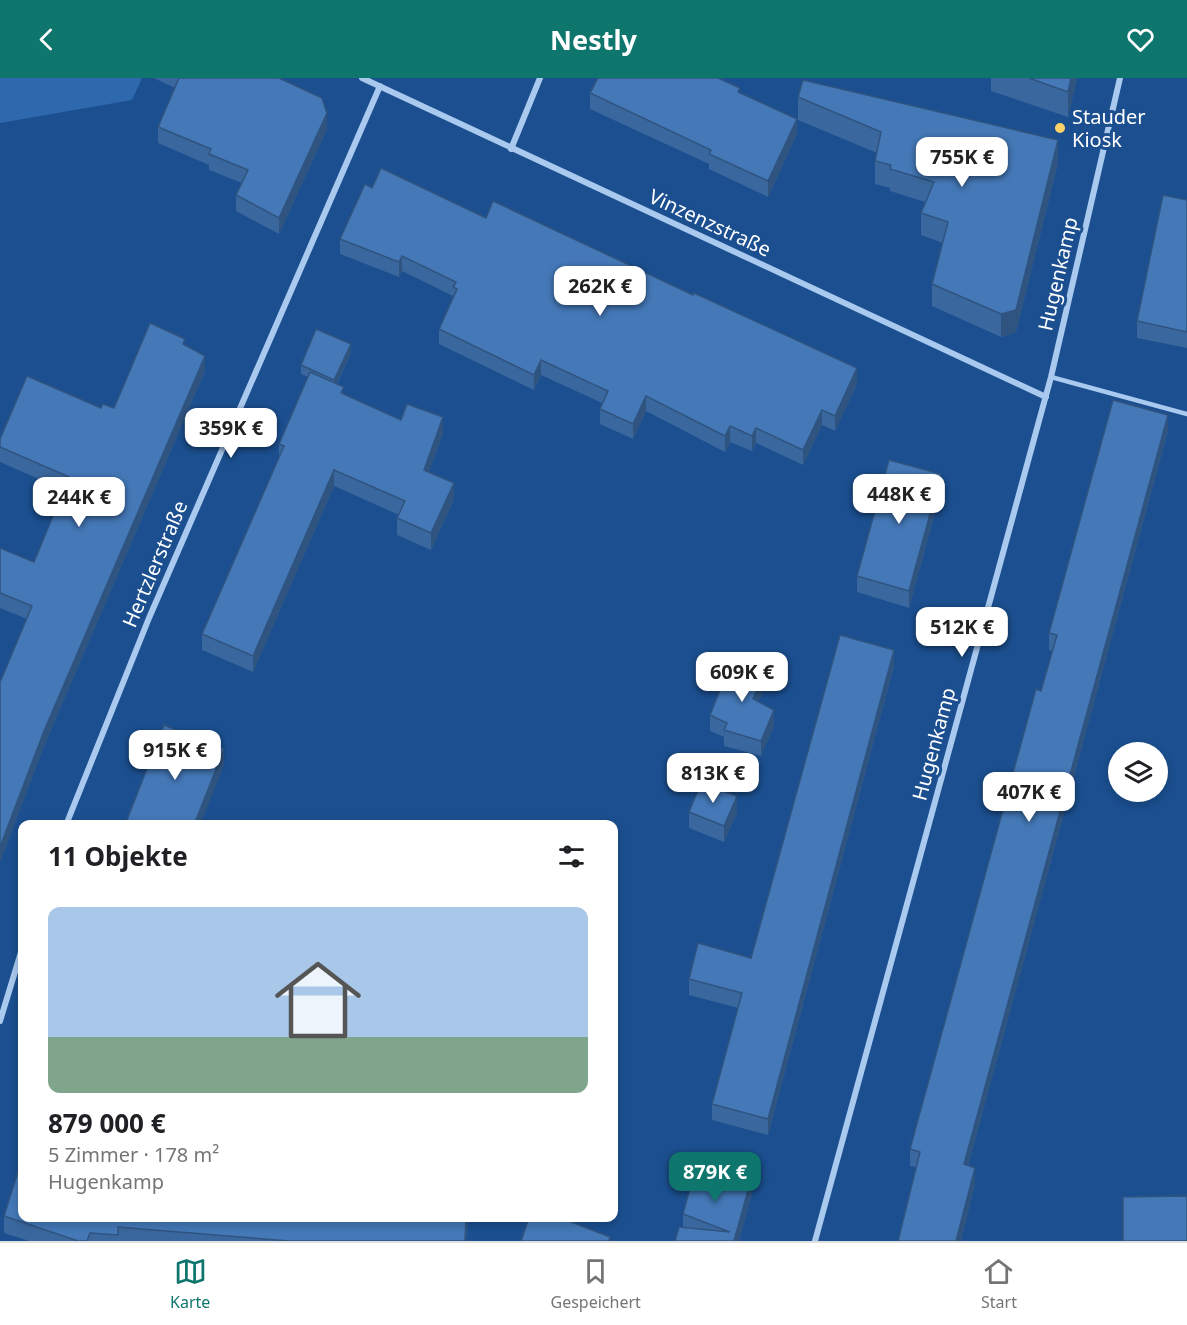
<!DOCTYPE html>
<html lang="de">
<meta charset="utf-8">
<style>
:root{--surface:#fff;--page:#f2f2f2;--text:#202124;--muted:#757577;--line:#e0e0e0;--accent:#0f766e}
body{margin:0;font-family:"Noto Sans",sans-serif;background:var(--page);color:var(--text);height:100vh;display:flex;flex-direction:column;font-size:22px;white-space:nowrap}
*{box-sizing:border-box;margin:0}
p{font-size:20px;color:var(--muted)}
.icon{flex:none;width:33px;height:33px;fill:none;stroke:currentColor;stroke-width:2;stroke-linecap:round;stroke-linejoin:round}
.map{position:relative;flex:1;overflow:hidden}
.panel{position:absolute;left:18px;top:742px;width:600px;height:402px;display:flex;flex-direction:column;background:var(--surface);border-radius:12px;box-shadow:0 3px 9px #0003}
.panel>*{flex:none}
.tools{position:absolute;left:1108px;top:664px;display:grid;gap:12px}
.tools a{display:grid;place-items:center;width:60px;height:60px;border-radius:50%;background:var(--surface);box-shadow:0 3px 9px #0003;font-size:30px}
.price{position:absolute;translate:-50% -51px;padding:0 14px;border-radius:12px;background:#fff;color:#222;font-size:20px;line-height:39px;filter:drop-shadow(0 2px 3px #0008)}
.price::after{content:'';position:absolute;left:50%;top:36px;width:18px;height:14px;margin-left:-9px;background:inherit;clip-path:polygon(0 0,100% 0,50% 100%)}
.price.current{background:var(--accent);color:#fff}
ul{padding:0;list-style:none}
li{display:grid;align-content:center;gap:12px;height:318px;padding:0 30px}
li span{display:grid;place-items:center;height:186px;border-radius:12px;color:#555}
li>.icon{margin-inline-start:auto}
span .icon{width:108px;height:108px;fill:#fffc;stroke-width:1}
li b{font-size:26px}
h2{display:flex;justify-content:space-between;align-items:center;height:72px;padding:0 30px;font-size:26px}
header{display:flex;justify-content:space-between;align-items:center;height:78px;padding:0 30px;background:var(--accent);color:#fff;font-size:27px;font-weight:700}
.tab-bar{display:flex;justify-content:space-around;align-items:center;height:84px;border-top:2px solid var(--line);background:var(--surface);font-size:16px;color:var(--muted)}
.tab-bar a{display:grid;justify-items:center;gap:3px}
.tab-bar .current{color:var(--accent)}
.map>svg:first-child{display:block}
.green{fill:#2e69ad}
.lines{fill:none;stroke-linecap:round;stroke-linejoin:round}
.service{stroke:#a9c9ee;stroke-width:4.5}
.minor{stroke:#a9c9ee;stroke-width:6}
.wall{fill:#3a679d}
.shaded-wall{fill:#305480}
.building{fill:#4478b7;stroke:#305480;stroke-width:1.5}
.poi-dot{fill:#ffd166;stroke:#1b4f8f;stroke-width:2}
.labels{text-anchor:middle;stroke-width:6;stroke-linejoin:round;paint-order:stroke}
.poi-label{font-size:20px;fill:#fff;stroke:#1b4f8f;text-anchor:start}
.street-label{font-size:20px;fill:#fff;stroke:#1b4f8f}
</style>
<header><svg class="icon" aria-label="back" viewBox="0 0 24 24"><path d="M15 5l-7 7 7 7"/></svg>Nestly<svg class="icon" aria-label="heart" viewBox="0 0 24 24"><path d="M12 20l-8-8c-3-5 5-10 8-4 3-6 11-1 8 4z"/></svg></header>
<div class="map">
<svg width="1187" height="1163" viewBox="0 0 1187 1163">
<rect width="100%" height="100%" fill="#1b4f8f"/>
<polygon class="green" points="0,0 142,0 132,22 0,45"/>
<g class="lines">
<polyline class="service" points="1051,299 1187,336"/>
<g class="minor">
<polyline points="362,0 1046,319"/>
<polyline points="511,71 540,0"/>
<polyline points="66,747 149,540 380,8"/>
<polyline points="0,943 22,871"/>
<polyline points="815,1163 1051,299 1120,0"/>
</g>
</g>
<g class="wall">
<polygon points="154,0 279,0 327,51 279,156 236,133 236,117 242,105 209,92 209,87 158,65 158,49 175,10"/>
<polygon points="991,0 1077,0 1068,39 991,13"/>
<polygon points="590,15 740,15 797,56 768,119 709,91 709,86 590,31"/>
<polygon points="798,19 1058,85 1016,254 1001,259 932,228 932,206 943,165 921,157 921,135 925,124 890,113 890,110 875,106 875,83 877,75 798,42"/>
<polygon points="372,110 486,140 857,306 835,353 822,347 803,387 756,365 752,373 730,364 725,374 646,333 633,361 600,346 600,331 602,325 541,297 534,312 439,266 439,251 453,218 402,193 399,199 340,176 340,161"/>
<polygon points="1187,122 1187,270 1137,260 1137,243"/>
<polygon points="185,268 205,293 44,668 0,784 0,602 1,602 27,541 0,530 0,470 34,484 64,412 0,384 0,361 101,330 114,330"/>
<polygon points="351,275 337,306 344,316 401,342 443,355 429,394 454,421 431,472 397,457 397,440 399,437 334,408 253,594 202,572 202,556 279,380 279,366 308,299 301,296 301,287"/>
<polygon points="1168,353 968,1088 975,1106 961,1163 898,1163 916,1089 910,1088 910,1071 1052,573 1049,572 1049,555"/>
<polygon points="941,413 909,530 857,514 857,498"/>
<polygon points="894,588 768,1057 712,1042 712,1026 738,930 689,917 689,901 751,880"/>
<polygon points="764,611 758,624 774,648 761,678 724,668 724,659 710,653 710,637"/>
<polygon points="689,734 737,735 724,764 689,750"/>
<polygon points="752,1115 739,1163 683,1150 683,1136"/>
<polygon points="4,1138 22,1140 468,1140 466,1163 29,1163 4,1155"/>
</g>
<g class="shaded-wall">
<polygon points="1071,0 1077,0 1068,39 1068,14"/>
<polygon points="327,35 327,51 279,156 279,140"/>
<polygon points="797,41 797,56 768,119 768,103"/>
<polygon points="1058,62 1058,85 1016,254 1001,259 1001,236"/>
<polygon points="402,178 402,193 399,199 399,184"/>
<polygon points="351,266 351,275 334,311 334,302"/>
<polygon points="205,278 205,293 44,668 0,784 0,769 44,653"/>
<polygon points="541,282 541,297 534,312 534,297"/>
<polygon points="857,290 857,306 835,353 835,338"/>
<polygon points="646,318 646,333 633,361 633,346"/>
<polygon points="822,332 822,347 803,387 803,372"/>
<polygon points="1168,337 1168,353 964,1103 964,1086"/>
<polygon points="443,339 443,355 424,408 424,392"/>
<polygon points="730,348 730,364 725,374 725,358"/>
<polygon points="756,350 756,365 752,373 752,358"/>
<polygon points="334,392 334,408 253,594 253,578"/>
<polygon points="941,396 941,413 909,530 909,513"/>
<polygon points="454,405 454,421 431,472 431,455"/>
<polygon points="894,572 894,588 768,1057 768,1041"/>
<polygon points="764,596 764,611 753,636 753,621"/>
<polygon points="774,632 774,648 761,678 761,663"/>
<polygon points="224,671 224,687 200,747 194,747"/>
<polygon points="737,718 737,735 724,764 724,748"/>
<polygon points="975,1090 975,1106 961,1163 956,1163"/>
<polygon points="752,1098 752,1115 739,1163 734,1163"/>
<polygon points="466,1140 468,1140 466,1163 465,1163"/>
</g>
<g class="building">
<polygon points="179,0 279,0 322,20 327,35 279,140 236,117 248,92 209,76 211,71 158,49"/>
<polygon points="598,0 718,0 740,10 738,14 797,41 768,103 709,76 711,72 590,15"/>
<polygon points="1029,0 1071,0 1068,14"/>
<polygon points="803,2 1058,62 1016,232 1001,236 932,206 948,144 921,135 934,104 890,91 891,87 875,83 881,54 798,19"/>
<polygon points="381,90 486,140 493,123 693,217 694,215 857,290 835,338 822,332 803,372 756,350 752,358 730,348 725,358 646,318 633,346 600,331 608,313 541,282 534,297 439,251 457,211 453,209 456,204 402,178 399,184 340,161 365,106 372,110"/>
<polygon points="1163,117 1187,122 1187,254 1137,243"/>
<polygon points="150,245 185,261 183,266 205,278 44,653 0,769 0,602 1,602 32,528 0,515 0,470 34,484 69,399 0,369 0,361 27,298 101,330 103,326 114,330"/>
<polygon points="316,251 351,266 334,302 301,287"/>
<polygon points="310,294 344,309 341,315 401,342 407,326 443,339 424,392 454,405 431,455 397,440 405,423 334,392 253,578 202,556 284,368 279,366"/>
<polygon points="1113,322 1168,337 964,1086 975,1090 956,1163 898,1163 920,1074 910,1071 1036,611 1041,613 1057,557 1049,555"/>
<polygon points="889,382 941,396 909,513 857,498"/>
<polygon points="840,557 894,572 768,1041 712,1026 742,915 689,901 698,865 751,880"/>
<polygon points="732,582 764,596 753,621 774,632 761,663 724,652 727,645 710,637"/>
<polygon points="164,647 224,671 194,747 125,747"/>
<polygon points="701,705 737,718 724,748 689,734"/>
<polygon points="22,1081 22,1140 466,1140 465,1163 289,1163 118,1149 118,1157 90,1155 87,1163 78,1163 4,1138"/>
<polygon points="697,1084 752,1098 734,1163 675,1163 679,1149 730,1154 683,1136"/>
<polygon points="1187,1118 1187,1163 1123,1163 1123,1119"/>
<polygon points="529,1140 561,1140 610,1159 609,1163 521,1163"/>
</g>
<circle class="poi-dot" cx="1060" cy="50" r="6"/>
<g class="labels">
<g class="poi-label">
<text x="1072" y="46">Stauder<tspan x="1072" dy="23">Kiosk</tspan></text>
</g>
<g class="street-label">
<text transform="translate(710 145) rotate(25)" y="7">Vinzenzstraße</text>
<text transform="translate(1058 196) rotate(-77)" y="7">Hugenkamp</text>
<text transform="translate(155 486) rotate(-67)" y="7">Hertzlerstraße</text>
<text transform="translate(934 666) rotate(-75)" y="7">Hugenkamp</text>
</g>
</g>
</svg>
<div class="tools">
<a><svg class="icon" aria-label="layers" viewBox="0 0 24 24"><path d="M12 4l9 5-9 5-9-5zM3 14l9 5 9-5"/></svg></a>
</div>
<b class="price" style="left:962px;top:110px">755K €</b>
<b class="price" style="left:600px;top:239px">262K €</b>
<b class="price" style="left:231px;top:381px">359K €</b>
<b class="price" style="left:899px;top:447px">448K €</b>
<b class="price" style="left:79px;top:450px">244K €</b>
<b class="price" style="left:962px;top:580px">512K €</b>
<b class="price" style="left:742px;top:625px">609K €</b>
<b class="price" style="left:175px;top:703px">915K €</b>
<b class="price" style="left:713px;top:726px">813K €</b>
<b class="price" style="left:1029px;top:745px">407K €</b>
<b class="price current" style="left:715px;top:1125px">879K €</b>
<section class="panel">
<h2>11 Objekte<svg class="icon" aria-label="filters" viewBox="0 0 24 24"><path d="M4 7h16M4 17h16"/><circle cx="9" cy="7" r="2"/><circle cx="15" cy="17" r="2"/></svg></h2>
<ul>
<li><span style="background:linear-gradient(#a9c7e8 70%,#7fa58c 0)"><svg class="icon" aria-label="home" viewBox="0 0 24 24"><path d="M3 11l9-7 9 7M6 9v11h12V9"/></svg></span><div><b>879 000 €</b><p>5 Zimmer · 178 m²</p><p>Hugenkamp</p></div></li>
</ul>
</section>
</div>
<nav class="tab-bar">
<a class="current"><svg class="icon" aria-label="map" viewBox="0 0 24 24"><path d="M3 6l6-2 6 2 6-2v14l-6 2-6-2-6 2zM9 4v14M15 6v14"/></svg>Karte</a>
<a><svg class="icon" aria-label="saved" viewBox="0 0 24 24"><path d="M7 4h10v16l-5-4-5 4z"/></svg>Gespeichert</a>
<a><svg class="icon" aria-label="home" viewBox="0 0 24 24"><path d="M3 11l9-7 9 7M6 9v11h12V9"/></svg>Start</a>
</nav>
